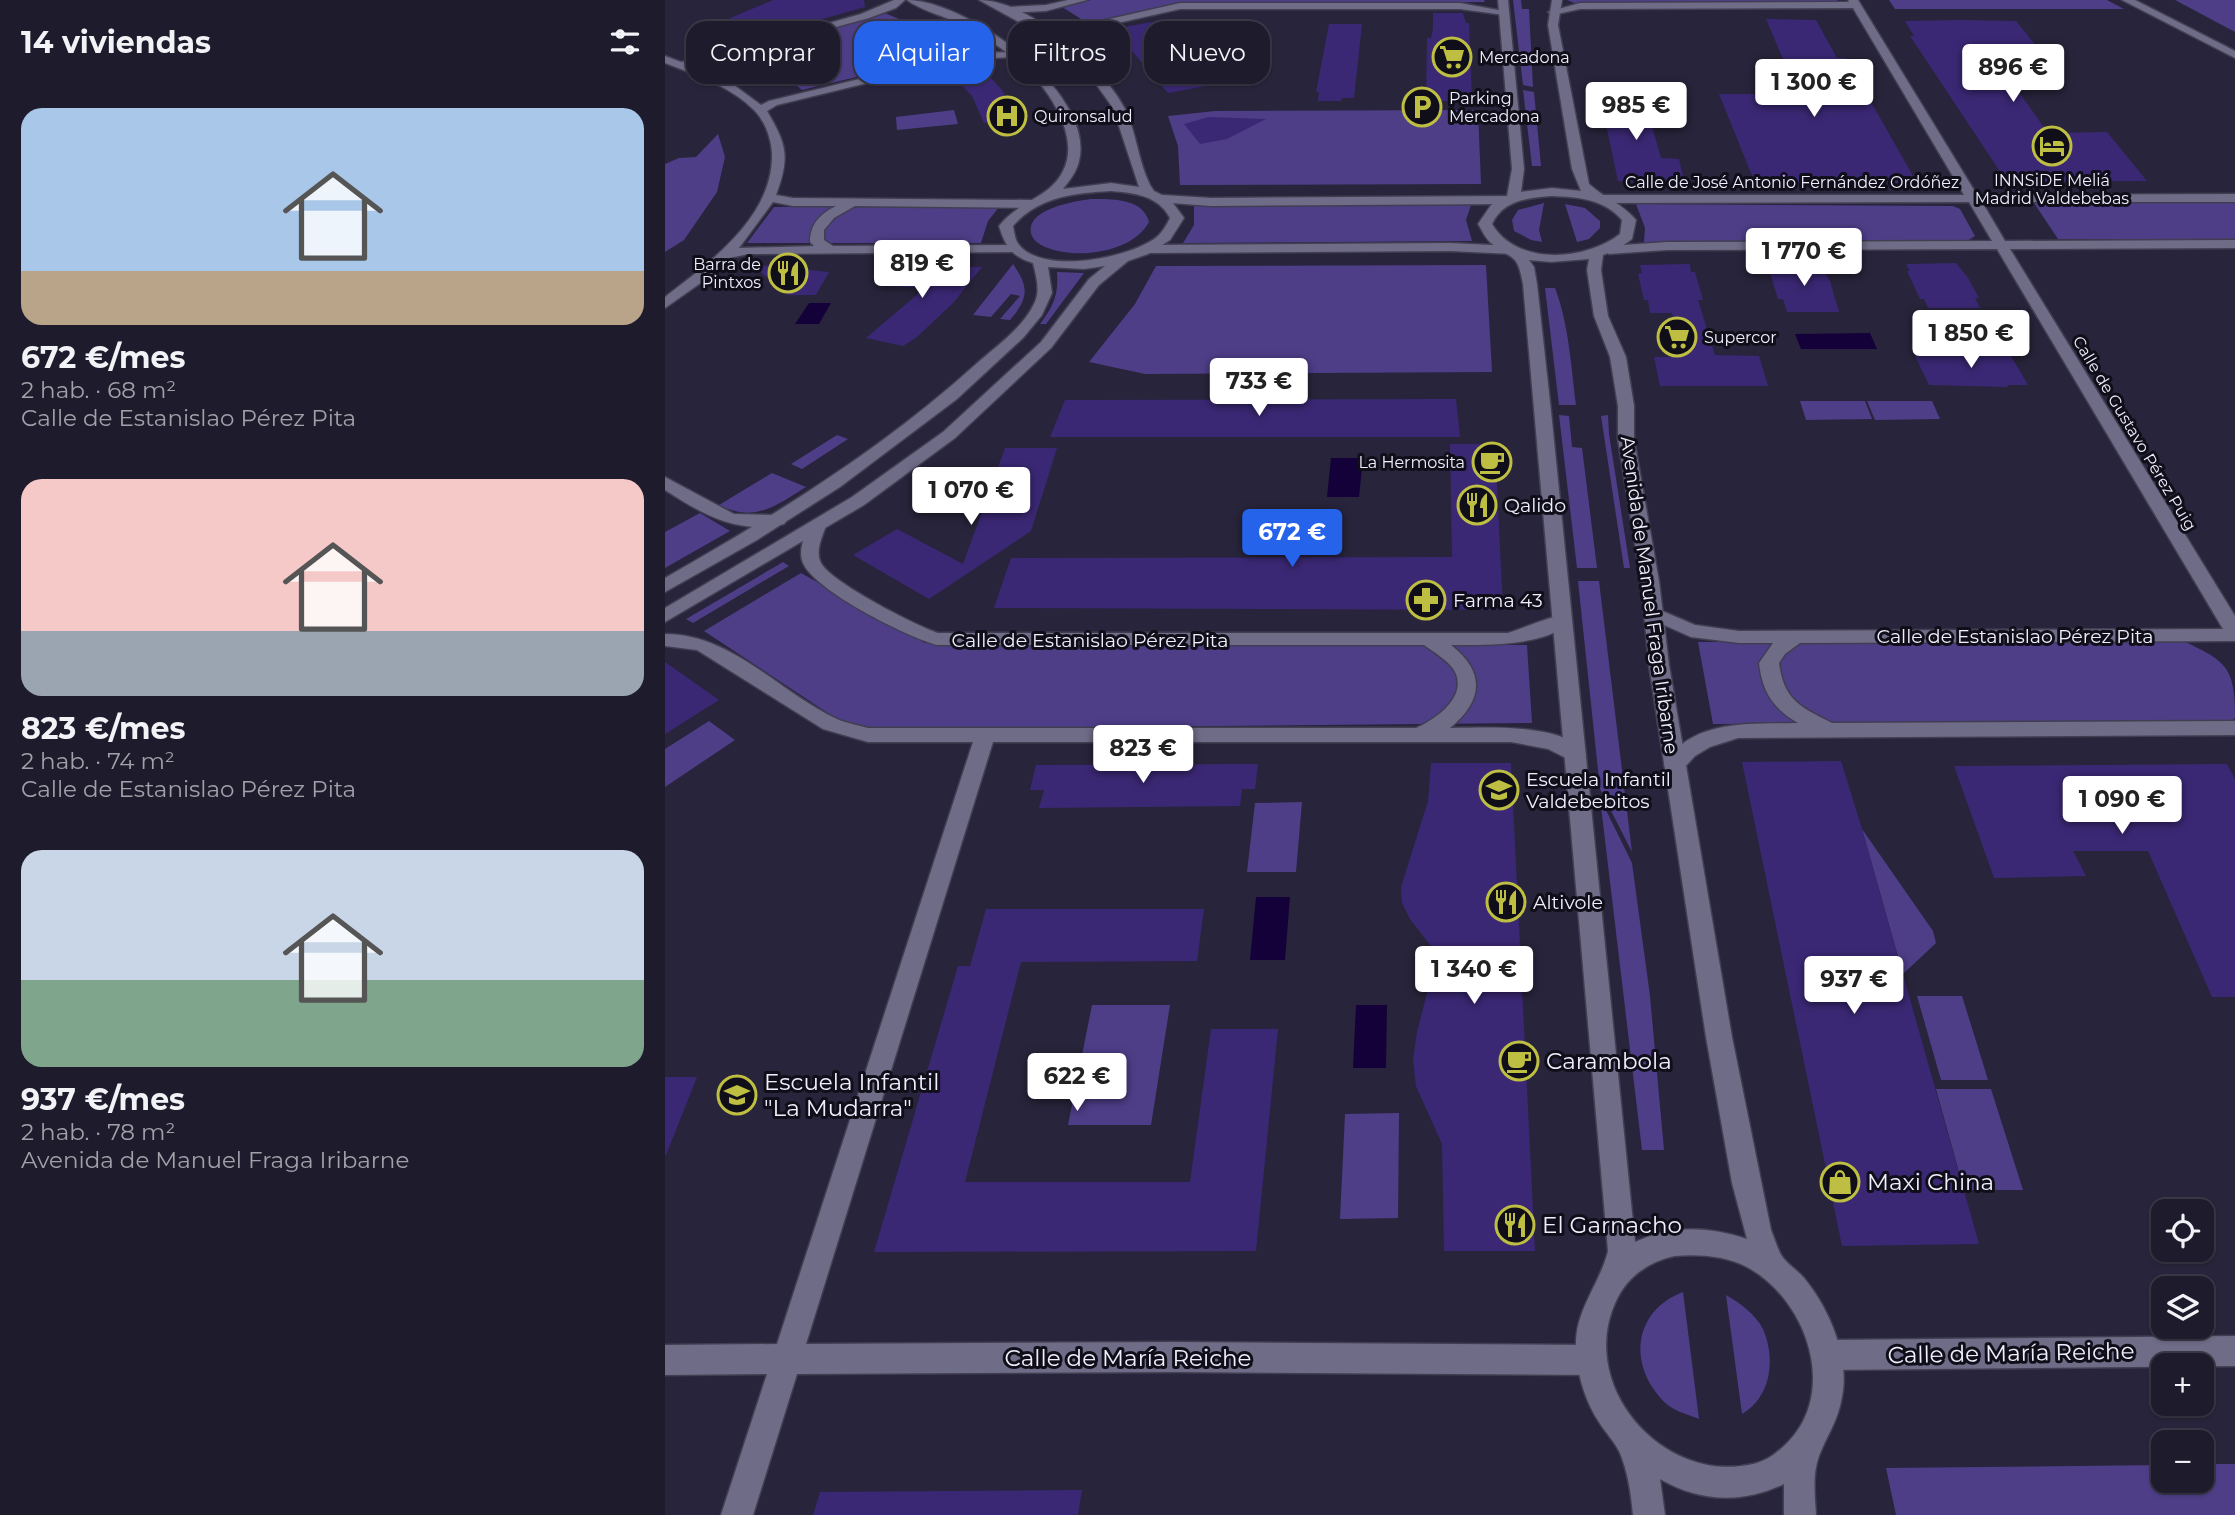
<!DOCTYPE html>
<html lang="es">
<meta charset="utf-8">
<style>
:root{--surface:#1e1b2c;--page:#262434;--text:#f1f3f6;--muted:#a1a1a9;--line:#3c3948;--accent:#2563eb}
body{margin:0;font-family:Montserrat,sans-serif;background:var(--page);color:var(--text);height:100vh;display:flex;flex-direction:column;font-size:26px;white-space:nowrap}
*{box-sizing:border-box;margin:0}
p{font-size:23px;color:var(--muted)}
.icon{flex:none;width:38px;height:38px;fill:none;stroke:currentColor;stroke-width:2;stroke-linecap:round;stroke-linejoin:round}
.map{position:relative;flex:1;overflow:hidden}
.panel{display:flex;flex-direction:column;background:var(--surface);width:665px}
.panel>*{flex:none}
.banner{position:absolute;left:21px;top:21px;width:665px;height:63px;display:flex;gap:14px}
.fabs{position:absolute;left:1486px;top:1199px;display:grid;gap:14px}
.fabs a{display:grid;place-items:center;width:63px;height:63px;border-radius:14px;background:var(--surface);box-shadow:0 2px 5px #0004,0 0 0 2px var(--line);font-size:35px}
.price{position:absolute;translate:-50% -60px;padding:0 16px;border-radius:7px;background:#fff;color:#222;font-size:23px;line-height:46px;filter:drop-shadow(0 2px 4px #0008)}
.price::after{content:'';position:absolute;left:50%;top:42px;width:21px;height:16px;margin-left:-10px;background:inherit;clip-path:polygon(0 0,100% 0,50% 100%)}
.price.current{background:var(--accent);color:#fff}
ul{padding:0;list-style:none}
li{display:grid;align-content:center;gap:14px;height:371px;padding:0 21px}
li span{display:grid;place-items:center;height:217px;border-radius:21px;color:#555}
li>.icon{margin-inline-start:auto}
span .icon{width:126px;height:126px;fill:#fffc;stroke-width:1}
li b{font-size:30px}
h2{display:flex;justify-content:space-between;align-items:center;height:84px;padding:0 21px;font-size:30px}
.pill{padding:0 24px;border-radius:21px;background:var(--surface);box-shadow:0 2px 5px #0004,0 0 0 2px var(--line);font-size:24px;line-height:63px}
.pill.current{background:var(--accent);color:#fff}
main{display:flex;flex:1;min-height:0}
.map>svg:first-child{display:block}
.green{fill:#4e3e88}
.water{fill:#150139}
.building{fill:#3b2875}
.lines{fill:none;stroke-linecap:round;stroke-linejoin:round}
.minor-casing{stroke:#423e52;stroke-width:3}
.tertiary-casing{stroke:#423e52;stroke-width:3}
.minor{fill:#6f6c88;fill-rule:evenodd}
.tertiary{fill:#6f6c88;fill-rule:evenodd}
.labels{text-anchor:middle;stroke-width:6;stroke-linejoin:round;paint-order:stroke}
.far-poi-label{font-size:16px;fill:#efeefe;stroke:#100f19;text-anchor:start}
.far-street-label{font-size:16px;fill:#efeefe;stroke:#100f19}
.poi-label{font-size:19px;fill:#efeefe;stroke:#100f19;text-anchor:start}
.street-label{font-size:19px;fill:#efeefe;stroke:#100f19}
.near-poi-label{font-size:23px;fill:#efeefe;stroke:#100f19;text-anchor:start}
.near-street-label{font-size:23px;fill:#efeefe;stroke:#100f19}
</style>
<main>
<section class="panel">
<h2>14 viviendas<svg class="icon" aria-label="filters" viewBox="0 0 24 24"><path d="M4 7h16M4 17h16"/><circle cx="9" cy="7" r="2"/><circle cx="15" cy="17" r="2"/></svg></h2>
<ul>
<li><span style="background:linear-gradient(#a9c7e8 75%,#b9a48a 0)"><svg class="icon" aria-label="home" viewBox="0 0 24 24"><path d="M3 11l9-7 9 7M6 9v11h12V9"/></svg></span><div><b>672 €/mes</b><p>2 hab. · 68 m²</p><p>Calle de Estanislao Pérez Pita</p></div></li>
<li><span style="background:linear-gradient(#f6c9c9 70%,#9aa5b1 0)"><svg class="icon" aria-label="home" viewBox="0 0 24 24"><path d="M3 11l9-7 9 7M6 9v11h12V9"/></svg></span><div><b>823 €/mes</b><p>2 hab. · 74 m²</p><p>Calle de Estanislao Pérez Pita</p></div></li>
<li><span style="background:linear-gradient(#c9d6e8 60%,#7fa58c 0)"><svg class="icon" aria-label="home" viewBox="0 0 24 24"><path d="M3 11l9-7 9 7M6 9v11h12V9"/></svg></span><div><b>937 €/mes</b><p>2 hab. · 78 m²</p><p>Avenida de Manuel Fraga Iribarne</p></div></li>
</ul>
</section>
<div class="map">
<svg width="1570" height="1515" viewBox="0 0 1570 1515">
<rect width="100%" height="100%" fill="#28243b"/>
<g class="green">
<polygon points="426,0 819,0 820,2 515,5 424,24 397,7"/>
<polygon points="848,0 856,0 857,9 864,9 868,87 858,85"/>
<polygon points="902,0 1172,0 1173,1 912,4"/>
<polygon points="1224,0 1442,0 1459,9 1230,9"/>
<polygon points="1510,0 1570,0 1570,32"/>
<polygon points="220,13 264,32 296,52 137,90 113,70 79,54"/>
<polygon points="858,90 869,92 876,166 867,166"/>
<polygon points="289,110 293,124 232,130 231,117"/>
<polygon points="813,110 816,184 515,185 513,146 503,116 550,111"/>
<polygon points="53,134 60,157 52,192 19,240 0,252 0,164 14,158 31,157"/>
<path d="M426,199C447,199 478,198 484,222C467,254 406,261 376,245C371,242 367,238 366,233C361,209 410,201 426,199Z"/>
<polygon points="879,203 874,230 877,242 866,240 849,231 847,220 853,210"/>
<polygon points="1369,203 1570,203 1570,239 1393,239"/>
<polygon points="900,204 920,208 935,221 935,228 924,239 912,242"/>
<polygon points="971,204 1288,206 1295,209 1310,236 1302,241 979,242 980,228"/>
<polygon points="529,205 806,205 801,220 807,241 518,243 529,225"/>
<polygon points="335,206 323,221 316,243 82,243 109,207"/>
<path d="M348,264C364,287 364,298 345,320L335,319L355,296L346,294L326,317L308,315Z"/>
<polygon points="821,265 827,372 480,374 424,362 470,304 491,266"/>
<path d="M392,272L419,273L381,324H375C388,307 394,294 392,272Z"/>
<path d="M880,288H890C904,325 906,366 911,405H894Z"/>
<polygon points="1135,401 1200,401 1207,419 1141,420"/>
<polygon points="1202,401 1267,401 1275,419 1210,420"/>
<polygon points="894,415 904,416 907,447 917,448 932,568 912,568"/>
<polygon points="943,415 944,434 965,568 959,568 936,416"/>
<polygon points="172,435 183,439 137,469 126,464"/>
<path d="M107,473L141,487C111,506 89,523 54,505Z"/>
<polygon points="35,513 65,531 0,568 0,532"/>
<polygon points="118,562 124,566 28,623 21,619"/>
<polygon points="136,573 260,643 862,645 867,723 214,729 181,725 39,631"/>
<polygon points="913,581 934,581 967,852 935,789"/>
<path d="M1516,640C1561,661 1570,666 1570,718L1565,722L1048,724L1033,642Z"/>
<polygon points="44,721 70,740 0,787 0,749"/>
<polygon points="935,798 967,863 985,996 999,1150 977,1150"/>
<polygon points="637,802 631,872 582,872 590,803"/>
<polygon points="1197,829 1268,931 1271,943 1238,974"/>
<polygon points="1297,996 1320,1070 1323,1080 1276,1080 1252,996"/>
<polygon points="427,1005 505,1005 486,1125 403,1125"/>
<polygon points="1271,1089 1326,1089 1358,1190 1299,1190"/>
<polygon points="734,1113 733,1218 675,1219 680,1114"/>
<path d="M1018,1292L1034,1419C1025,1415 1012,1412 1004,1406C963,1371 965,1312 1018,1292Z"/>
<path d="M1061,1295C1075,1303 1090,1314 1098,1329C1111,1359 1106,1397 1077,1414Z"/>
<polygon points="1537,1464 1570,1464 1570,1515 1231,1515 1221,1468 1498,1465 1498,1480 1536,1480"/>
</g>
<g class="water">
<polygon points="144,303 166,303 154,324 130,324"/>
<polygon points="1205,333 1212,349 1136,349 1130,334"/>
<polygon points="666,458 698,458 694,497 662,497"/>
<polygon points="591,897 625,897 620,960 585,960"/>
<polygon points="691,1005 722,1005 721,1068 688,1068"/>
</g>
<g class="building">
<polygon points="108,0 199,0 200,7 58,47 21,37"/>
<polygon points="768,13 798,13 801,23 804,23 807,101 761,101 762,38 766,38 768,29"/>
<polygon points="504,19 512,27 563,82 503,93 448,29"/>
<polygon points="1101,19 1151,20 1172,58 1181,58 1252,183 1090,183 1054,94 1121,94 1106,59 1118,59"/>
<polygon points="1297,20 1351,21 1397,78 1344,78 1383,133 1442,132 1482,181 1342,182 1245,36 1249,36 1240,21"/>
<polygon points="664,24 697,24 689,98 677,98 676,101 653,101 654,92 651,92"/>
<polygon points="311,62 337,90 351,118 319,123 307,96 282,69"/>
<polygon points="934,92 978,95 996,158 1014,159 1020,184 953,181"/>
<polygon points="544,117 601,119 562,139 535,144 519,124"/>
<polygon points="1291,263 1303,278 1314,298 1310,298 1315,308 1263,308 1259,299 1255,299 1242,271 1245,271 1241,264"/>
<polygon points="86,264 164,272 151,295 123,295"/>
<polygon points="1025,264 1026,272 1030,272 1038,300 1033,300 1050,355 1094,356 1103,386 995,386 989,357 1016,357 1007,313 985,313 983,300 979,300 973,274 977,273 975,265"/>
<polygon points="1105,264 1154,264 1165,281 1174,312 1122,312 1118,299 1113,299 1105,273 1108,273"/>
<polygon points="223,267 317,267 289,302 252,337 238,346 201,338 260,288 223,286"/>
<polygon points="1329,353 1346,356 1363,385 1342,385 1343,387 1264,385 1250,356"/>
<polygon points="791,399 795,437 385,437 400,400"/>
<polygon points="785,444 830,444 838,610 329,608 346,558 787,557"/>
<polygon points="340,448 392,448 366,531 264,599 188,555 232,529 298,564"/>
<polygon points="0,662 54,700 0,734"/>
<polygon points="1176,761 1197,829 1314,1244 1177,1246 1077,762"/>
<polygon points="766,763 846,763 870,1251 779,1251 777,1144 751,1086 748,1060 752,1032 770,962 769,950 745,919 737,903 736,887 763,801"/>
<polygon points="593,764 590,789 577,789 575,806 374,808 379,790 365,790 371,765"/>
<polygon points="1562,764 1570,779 1570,997 1547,997 1483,851 1408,851 1421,876 1329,878 1289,766"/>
<polygon points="321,909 539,909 532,961 356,962 300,1182 525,1182 546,1029 613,1029 591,1251 209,1252 293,966 305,966"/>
<polygon points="0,1077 32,1077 1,1155 0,1155"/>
<polygon points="417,1490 413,1515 148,1515 155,1492"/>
</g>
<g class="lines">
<defs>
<g id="minor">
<path d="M229,0H240L231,8L204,18L28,66L62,80L96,105L104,101L301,53L357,52L358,54L353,57L301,59L112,105L102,111C122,145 125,157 111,195L128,198L366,200L372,204L366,208L190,206L169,218L159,230V240L168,246L348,245L353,246V252L84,254L64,258L47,275L0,308V297C45,262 109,217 107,153C106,138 100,121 89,110C65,86 31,75 0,63V56L16,62L37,59L196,14ZM108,202L128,206H171C155,214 145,224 145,242L149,246L74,248Z"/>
<polygon points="403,0 422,0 381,11 344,13 339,10 344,7 381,5"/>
<path d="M1183,0H1193L1312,195L1570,194V202H1317L1340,241L1570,240V248L1345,249L1570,616V641L1135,643L1120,654L1114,663C1119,701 1136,707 1167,723L1570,721V735L1073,738L1045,747L1030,756L1017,770L1010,773L1003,770L999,765C1026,718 1087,724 1133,723C1108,709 1097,691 1094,663L1108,643H1074L1026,637L981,617L979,613L981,609L988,607L1030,625L1074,631L1558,629L1332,249L1002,250L944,254L937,250L944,246L1002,242L1327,241L1304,202L936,203L930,199L936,195H1299L1188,8L915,9L888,15L883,12L915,3L1184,2Z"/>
<polygon points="1457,0 1470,0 1570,51 1570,58"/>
<polygon points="515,3 795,3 844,12 839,15 795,9 515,9 413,32 394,43 389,40 405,28"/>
<polygon points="498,195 546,198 843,196 849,200 843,204 546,206 493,202 492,199"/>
<polygon points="785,243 848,246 855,250 848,254 785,251 485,253 478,249 485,245"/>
<path d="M0,477L69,514L113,515L122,520L119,524C73,535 37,514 0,490Z"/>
<path d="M152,521L161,526C157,537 150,552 156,563C167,583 250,625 273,633H843C857,629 894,612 904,615L906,619C888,647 816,645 786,645C821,672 818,701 785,728C818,728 903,722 921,755L918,760L911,763L883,749L846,742H328L141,1344L511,1342L926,1345L937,1349L941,1360L937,1371L926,1375L511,1372L132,1374L88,1515H56L102,1374L0,1375V1345L112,1344L308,742H203L158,729L32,650L0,646V634C67,634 114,692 172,719C181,723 193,725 203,728H751C771,719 804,696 789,670C782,660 769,652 759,645H272C242,637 150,591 138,563C133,551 139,538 143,526Z"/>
<polygon points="1570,1336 1570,1366 1163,1370 1153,1365 1148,1355 1153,1345 1163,1340"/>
</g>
<g id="tertiary">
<path d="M242,0C301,0 431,92 414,161C412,171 405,180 398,189L446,183L474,187L448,108L421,70L383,38L314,0C364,0 438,66 460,109C472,134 473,161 485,185L489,191L505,199L519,218L505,240L483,254L463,261L434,285L386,348L290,438L199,505L0,622V608L187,497L278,432L376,342L424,279L440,266L419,269L383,267L387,293L377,315L358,338L292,399L175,487L92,540L0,592V578C110,515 216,450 310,365C330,347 357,329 369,304C376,291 371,276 368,263C347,257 340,246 334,226C353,201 385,198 398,171C407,154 403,135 396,118C376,71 331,41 286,20C272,14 254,9 242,0ZM446,191C469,193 493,195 505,218C502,224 498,231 493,236C467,258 374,277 352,242C350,238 349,231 348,226C373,197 409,193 446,191Z"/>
<path d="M833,0H843L859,169L856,192L887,188L916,191L907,169L883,25L887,0H897L893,25L924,184C939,198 957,203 971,220L967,239L953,249L938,255L936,270L943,316L961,357L969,406V439L994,581L1004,665L1067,1037L1106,1230C1110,1239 1113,1252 1119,1259C1125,1266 1133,1271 1139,1278C1164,1308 1185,1357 1177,1397C1173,1421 1162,1435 1154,1456C1147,1475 1150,1496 1151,1515H1119V1484C1077,1504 1035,1502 995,1479L1000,1515H968C966,1493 963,1473 955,1453C950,1442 940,1432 934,1422C920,1401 911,1371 911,1346C910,1310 935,1284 943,1251L858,284C852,251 847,261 826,243C820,238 817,230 813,224L826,205L842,196L847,169ZM887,196C913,197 939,199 957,220L955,234C920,261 852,266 827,224C838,200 863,198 887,196ZM924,259L922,270L929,316L945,357L953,406V439L976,581L984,665L1041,1037L1067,1183L1082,1239C1043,1226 1007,1225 970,1242L886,411L872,284L869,267L864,260L886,262ZM1010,1256C1033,1254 1061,1256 1082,1267C1143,1300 1175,1395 1119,1446C1109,1455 1101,1461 1088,1464C997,1485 910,1384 952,1299C963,1276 985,1261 1010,1256Z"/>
</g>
</defs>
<use href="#minor" class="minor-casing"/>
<use href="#tertiary" class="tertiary-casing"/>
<use href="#minor" class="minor"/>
<use href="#tertiary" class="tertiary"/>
</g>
<defs>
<symbol id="supermarket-ring" viewBox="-11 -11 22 22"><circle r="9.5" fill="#100f19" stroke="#bebf42" stroke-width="1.5"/><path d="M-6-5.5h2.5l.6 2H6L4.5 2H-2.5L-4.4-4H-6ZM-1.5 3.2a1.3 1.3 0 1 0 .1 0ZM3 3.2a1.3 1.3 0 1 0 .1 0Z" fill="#bebf42"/></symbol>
<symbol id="parking-ring" viewBox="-11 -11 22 22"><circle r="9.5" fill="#100f19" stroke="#bebf42" stroke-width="1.5"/><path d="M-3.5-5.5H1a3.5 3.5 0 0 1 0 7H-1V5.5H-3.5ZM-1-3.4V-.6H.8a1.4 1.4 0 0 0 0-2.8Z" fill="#bebf42"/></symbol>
<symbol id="hospital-ring" viewBox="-11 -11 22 22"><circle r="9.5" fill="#100f19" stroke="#bebf42" stroke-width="1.5"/><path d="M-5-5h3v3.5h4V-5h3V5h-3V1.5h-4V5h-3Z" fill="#bebf42"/></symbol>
<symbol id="hotel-ring" viewBox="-11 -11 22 22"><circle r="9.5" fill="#100f19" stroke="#bebf42" stroke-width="1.5"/><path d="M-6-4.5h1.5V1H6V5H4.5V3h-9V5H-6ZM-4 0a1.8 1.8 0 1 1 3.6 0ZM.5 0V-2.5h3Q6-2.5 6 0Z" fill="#bebf42"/></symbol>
<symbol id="restaurant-ring" viewBox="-11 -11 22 22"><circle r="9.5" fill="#100f19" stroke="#bebf42" stroke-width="1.5"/><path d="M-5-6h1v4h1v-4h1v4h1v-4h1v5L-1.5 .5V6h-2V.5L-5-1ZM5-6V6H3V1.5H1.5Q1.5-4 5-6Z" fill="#bebf42"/></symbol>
<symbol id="cafe-ring" viewBox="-11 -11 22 22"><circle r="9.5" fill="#100f19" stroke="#bebf42" stroke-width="1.5"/><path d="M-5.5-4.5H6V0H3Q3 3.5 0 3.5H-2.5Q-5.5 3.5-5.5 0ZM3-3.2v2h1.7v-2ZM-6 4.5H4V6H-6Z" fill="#bebf42"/></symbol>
<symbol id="pharmacy-ring" viewBox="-11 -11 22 22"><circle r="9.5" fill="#100f19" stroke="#bebf42" stroke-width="1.5"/><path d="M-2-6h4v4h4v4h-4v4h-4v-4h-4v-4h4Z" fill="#bebf42"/></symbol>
<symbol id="school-ring" viewBox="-11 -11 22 22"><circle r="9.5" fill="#100f19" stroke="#bebf42" stroke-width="1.5"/><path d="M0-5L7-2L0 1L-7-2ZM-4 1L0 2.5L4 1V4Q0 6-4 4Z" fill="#bebf42"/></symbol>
<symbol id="shop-ring" viewBox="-11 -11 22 22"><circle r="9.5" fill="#100f19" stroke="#bebf42" stroke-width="1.5"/><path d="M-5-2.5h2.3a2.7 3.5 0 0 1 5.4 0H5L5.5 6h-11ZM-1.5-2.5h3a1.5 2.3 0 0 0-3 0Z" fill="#bebf42"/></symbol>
</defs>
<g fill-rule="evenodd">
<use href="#supermarket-ring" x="765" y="35" width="44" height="44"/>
<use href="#parking-ring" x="735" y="85" width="44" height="44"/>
<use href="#hospital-ring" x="320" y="94" width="44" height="44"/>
<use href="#hotel-ring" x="1365" y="124" width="44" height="44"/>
<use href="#restaurant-ring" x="101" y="251" width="44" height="44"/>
<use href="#supermarket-ring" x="990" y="315" width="44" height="44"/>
<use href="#cafe-ring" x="805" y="440" width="44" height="44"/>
<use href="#restaurant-ring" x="790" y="483" width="44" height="44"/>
<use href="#pharmacy-ring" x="739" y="578" width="44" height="44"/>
<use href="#school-ring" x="812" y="768" width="44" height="44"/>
<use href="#restaurant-ring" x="819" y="880" width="44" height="44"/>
<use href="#cafe-ring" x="832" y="1039" width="44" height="44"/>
<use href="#school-ring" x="50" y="1073" width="44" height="44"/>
<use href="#shop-ring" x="1153" y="1160" width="44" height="44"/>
<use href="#restaurant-ring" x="828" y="1203" width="44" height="44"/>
</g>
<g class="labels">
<g class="far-poi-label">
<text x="814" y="63">Mercadona</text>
<text x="784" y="104">Parking<tspan x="784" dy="18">Mercadona</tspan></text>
<text x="369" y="122">Quironsalud</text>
<text x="1387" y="186" text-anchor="middle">INNSiDE Meliá<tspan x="1387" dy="18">Madrid Valdebebas</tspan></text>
<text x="96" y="270" text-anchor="end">Barra de<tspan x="96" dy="18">Pintxos</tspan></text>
<text x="1039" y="343">Supercor</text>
<text x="800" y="468" text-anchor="end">La Hermosita</text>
</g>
<g class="far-street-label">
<text x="1127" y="188">Calle de José Antonio Fernández Ordóñez</text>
<text transform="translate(1470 433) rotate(59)" y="6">Calle de Gustavo Pérez Puig</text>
</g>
<g class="poi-label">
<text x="839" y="512">Qalido</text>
<text x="788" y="607">Farma 43</text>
<text x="861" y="786">Escuela Infantil<tspan x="861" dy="22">Valdebebitos</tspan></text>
<text x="868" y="909">Altivole</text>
</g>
<g class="street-label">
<text transform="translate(985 595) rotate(82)" y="7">Avenida de Manuel Fraga Iribarne</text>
<text x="1350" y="643">Calle de Estanislao Pérez Pita</text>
<text x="425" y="647">Calle de Estanislao Pérez Pita</text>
</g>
<g class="near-poi-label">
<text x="881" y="1069">Carambola</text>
<text x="99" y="1090">Escuela Infantil<tspan x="99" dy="26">"La Mudarra"</tspan></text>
<text x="1202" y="1190">Maxi China</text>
<text x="877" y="1233">El Garnacho</text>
</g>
<g class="near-street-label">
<text transform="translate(1346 1353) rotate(-1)" y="8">Calle de María Reiche</text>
<text x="463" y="1366">Calle de María Reiche</text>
</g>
</g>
</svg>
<div class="fabs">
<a><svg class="icon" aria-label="locate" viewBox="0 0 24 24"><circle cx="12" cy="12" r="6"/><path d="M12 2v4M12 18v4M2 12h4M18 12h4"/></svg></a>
<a><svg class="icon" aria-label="layers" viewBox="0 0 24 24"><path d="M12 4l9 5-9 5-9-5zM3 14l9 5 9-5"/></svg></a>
<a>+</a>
<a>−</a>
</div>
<b class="price" style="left:1348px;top:104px">896 €</b>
<b class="price" style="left:1149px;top:119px">1 300 €</b>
<b class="price" style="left:971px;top:142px">985 €</b>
<b class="price" style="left:1139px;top:288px">1 770 €</b>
<b class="price" style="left:257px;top:300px">819 €</b>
<b class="price" style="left:1306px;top:370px">1 850 €</b>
<b class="price" style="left:594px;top:418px">733 €</b>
<b class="price" style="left:306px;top:527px">1 070 €</b>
<b class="price current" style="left:627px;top:569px">672 €</b>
<b class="price" style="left:478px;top:785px">823 €</b>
<b class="price" style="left:1457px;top:836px">1 090 €</b>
<b class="price" style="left:809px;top:1006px">1 340 €</b>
<b class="price" style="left:1189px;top:1016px">937 €</b>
<b class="price" style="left:412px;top:1113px">622 €</b>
<div class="banner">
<a class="pill">Comprar</a>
<a class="pill current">Alquilar</a>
<a class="pill">Filtros</a>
<a class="pill">Nuevo</a>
</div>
</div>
</main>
